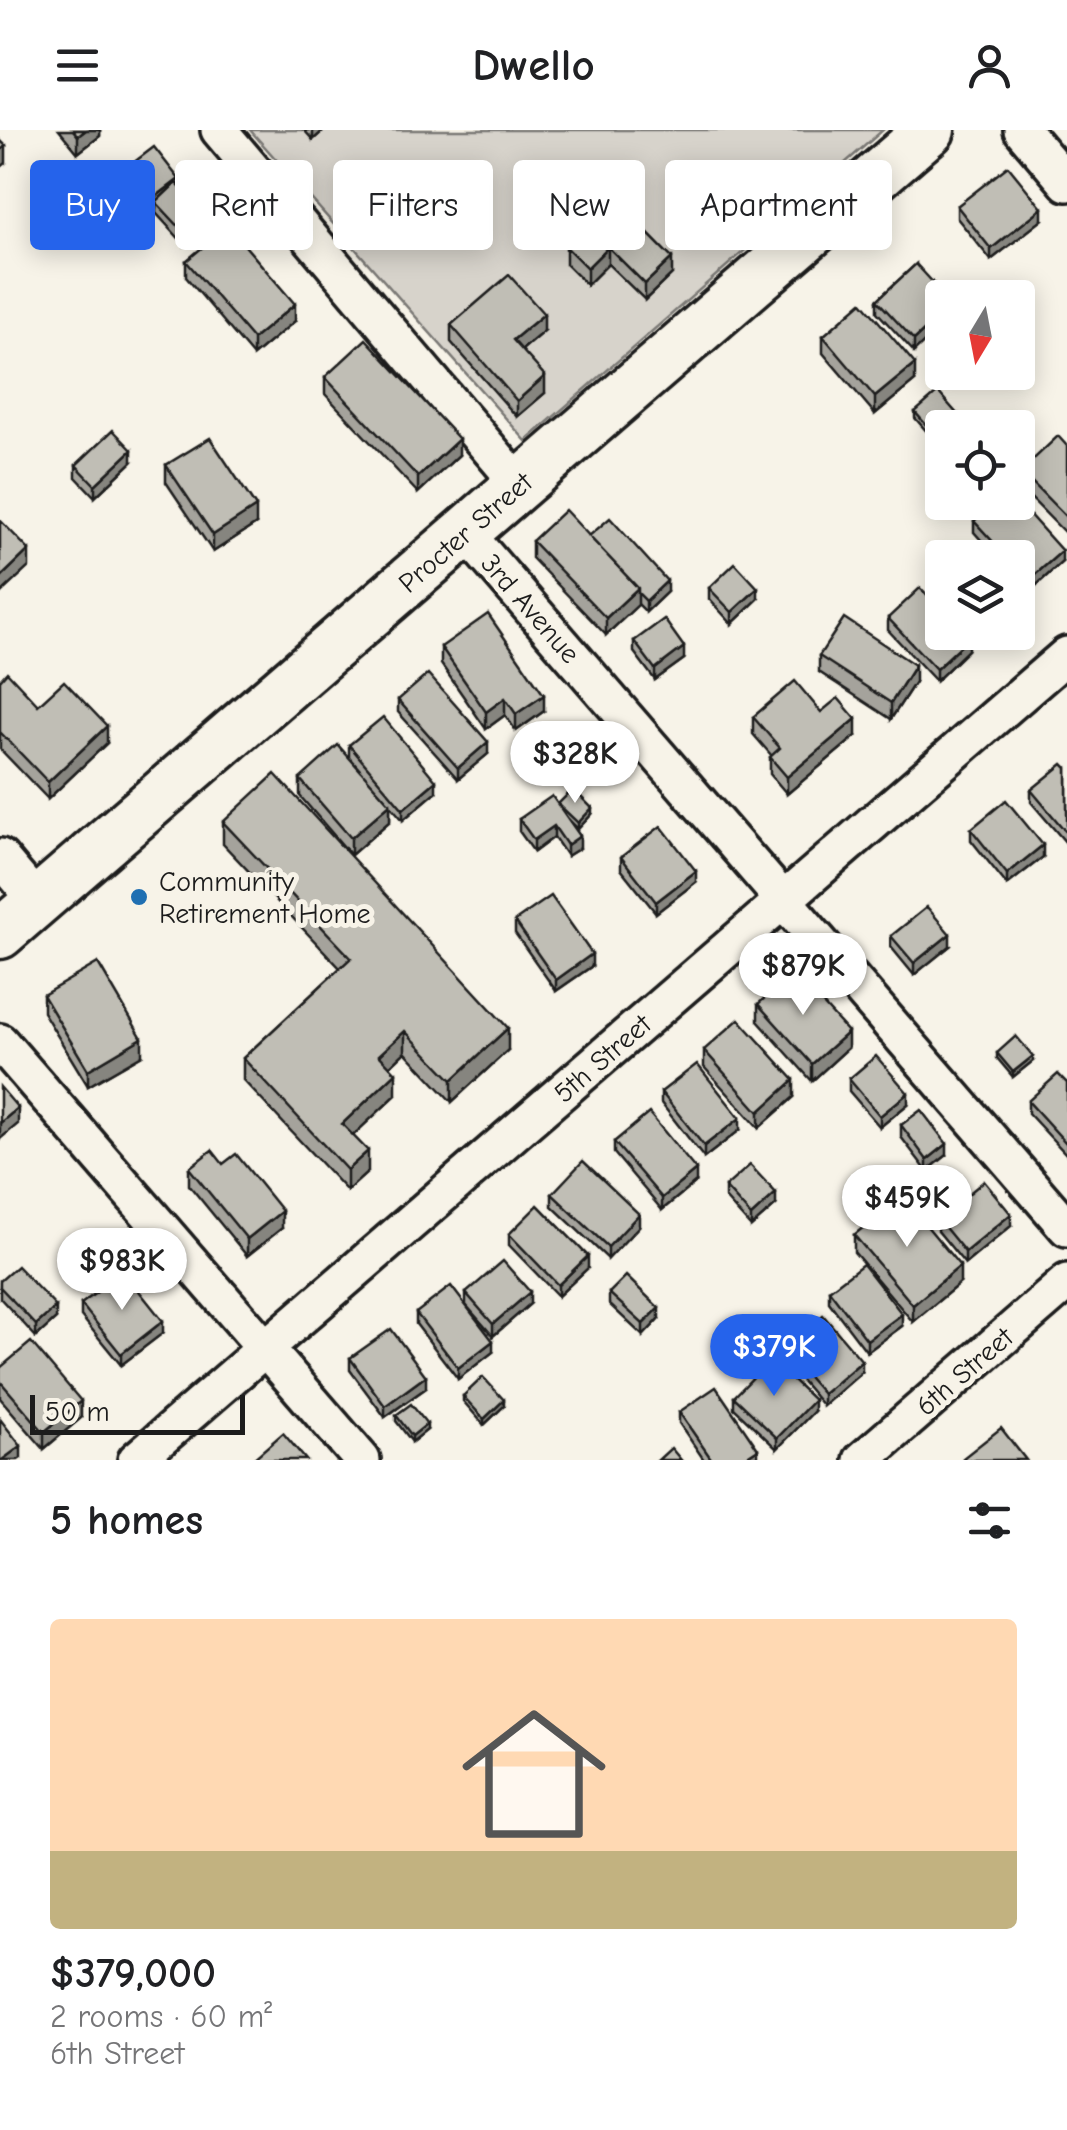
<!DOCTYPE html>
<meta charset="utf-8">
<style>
:root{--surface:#fff;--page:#f2f2f2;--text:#202124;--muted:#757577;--accent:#2563eb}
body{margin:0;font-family:"Comic Neue",sans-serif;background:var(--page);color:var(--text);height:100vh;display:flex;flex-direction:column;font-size:38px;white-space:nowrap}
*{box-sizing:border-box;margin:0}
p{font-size:32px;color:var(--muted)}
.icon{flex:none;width:55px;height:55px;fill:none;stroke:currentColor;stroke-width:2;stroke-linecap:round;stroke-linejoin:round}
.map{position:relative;height:1330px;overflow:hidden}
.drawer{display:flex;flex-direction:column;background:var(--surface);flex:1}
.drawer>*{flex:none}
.banner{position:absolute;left:30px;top:30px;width:1008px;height:90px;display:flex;gap:20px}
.needle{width:65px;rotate:190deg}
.controls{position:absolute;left:925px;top:150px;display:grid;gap:20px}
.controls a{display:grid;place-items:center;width:110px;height:110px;border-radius:10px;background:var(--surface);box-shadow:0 5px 25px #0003;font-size:50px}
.scale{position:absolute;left:30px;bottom:25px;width:215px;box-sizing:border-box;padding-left:10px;border:5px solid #1c1c1c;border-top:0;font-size:28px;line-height:35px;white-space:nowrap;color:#1c1c1c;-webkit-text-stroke:8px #f7f3e8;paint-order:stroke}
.price{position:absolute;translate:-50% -85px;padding:0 22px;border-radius:35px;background:#fff;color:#222;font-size:32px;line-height:65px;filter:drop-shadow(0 2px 5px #0008)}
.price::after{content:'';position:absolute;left:50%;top:60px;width:30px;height:22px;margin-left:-15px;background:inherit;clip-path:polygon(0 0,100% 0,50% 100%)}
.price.active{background:var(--accent);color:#fff}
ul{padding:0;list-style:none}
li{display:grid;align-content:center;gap:20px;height:530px;padding:0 50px}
li span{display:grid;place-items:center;height:310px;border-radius:10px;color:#555}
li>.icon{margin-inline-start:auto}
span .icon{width:180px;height:180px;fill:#fffc;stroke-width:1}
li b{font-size:42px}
h2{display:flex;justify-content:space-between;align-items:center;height:120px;padding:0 50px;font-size:42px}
.pill{padding:0 35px;border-radius:10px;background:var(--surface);box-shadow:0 5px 25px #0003;font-size:35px;line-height:90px}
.pill.active{background:var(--accent);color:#fff}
header{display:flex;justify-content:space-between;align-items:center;height:130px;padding:0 50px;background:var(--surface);font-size:45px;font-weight:700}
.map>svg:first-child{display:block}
.green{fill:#d7d3cb;stroke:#7a7874;stroke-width:2.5}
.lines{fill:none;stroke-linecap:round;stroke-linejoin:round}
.street-casing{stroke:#1c1c1c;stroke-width:42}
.secondary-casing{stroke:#1c1c1c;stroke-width:55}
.street{stroke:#f7f3e8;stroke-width:35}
.secondary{stroke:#f7f3e8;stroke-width:48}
.wall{fill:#a5a39c;stroke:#1c1c1c;stroke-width:2.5}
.shaded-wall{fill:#86857f;stroke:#1c1c1c;stroke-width:2.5}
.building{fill:#c0beb5;stroke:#1c1c1c;stroke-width:2.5}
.poi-dot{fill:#1f6fb2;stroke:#f7f3e8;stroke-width:4}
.labels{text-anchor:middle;stroke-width:10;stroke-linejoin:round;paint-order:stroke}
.street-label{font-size:28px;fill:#1c1c1c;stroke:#f7f3e8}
.poi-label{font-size:28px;fill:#1c1c1c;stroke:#f7f3e8;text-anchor:start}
</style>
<header><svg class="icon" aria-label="menu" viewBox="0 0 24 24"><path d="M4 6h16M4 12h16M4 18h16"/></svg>Dwello<svg class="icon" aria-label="person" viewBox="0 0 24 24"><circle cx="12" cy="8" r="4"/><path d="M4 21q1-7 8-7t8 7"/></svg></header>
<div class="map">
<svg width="1067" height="1330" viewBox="0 0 1067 1330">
<rect width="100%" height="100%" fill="#f7f3e8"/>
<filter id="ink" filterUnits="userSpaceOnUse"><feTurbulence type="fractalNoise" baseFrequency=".01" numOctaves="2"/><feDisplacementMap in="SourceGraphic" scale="20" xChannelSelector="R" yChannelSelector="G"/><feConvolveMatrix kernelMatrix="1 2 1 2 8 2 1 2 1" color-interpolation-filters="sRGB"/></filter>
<g filter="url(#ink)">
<polygon class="green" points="250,0 883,0 526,311"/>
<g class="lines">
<defs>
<g id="street">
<polyline points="219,0 520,355"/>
<polyline points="1022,0 1067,53"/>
<polyline points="465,402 1067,1098"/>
<polyline points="0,727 38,772"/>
<polyline points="0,912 362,1330"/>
<polyline points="136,1330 1067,525"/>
<polyline points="862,1330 1067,1152"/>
</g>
<polyline id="secondary" points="0,804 930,0"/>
</defs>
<use href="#street" class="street-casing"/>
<use href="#secondary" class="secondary-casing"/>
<use href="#street" class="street"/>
<use href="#secondary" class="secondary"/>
</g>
<g class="wall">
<polygon points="59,0 100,0 100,6 78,23"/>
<polygon points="304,0 324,0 313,10"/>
<polygon points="129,36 179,56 205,96 185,115 156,83 156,78 154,80 129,48"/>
<polygon points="614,69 672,144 645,170 608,134 587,155 566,134 566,117"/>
<polygon points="957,76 1042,90 991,130 957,88"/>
<polygon points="186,131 295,191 253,226 186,147"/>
<polygon points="916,134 914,222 877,182 877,170"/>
<polygon points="451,195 544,201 522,220 545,263 517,287 451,212"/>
<polygon points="823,206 915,251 875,284 823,223"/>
<polygon points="325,247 459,325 418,363 325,264"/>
<polygon points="915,282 958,291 950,298 942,298 942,304 935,311 915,288"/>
<polygon points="1067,316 1067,405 1021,358 1021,341"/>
<polygon points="132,332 95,367 76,347 76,335"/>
<polygon points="166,335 256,394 213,422 166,352"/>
<polygon points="974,391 1062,432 1029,462 1018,450 1018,428 997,428 974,402"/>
<polygon points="589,406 667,462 646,482 638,474 606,505 532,428 532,411"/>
<polygon points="709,458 758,469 732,494 709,469"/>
<polygon points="888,488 968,520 936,551 888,500"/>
<polygon points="634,511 684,529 655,550 634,522"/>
<polygon points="441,517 544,581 516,601 505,585 486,599 441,534"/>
<polygon points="819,526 915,552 891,589 819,542"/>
<polygon points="0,550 38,575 107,613 48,669 0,619"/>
<polygon points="398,570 488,624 458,649 398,582"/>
<polygon points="821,582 856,606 787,664 770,644 770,627 772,626 753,604 753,587"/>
<polygon points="349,615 436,662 403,690 390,675 390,691 351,725 300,666 300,649 349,626"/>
<polygon points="1067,638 1067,714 1031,672 1031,660"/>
<polygon points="558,675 592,684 578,699 568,689 580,718 567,726 554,707 534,722 519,701 519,689"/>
<polygon points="223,692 508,920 452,972 405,922 390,936 396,965 353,1005 368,1042 347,1061 243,950 243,928 340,838 223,714"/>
<polygon points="971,699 1043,727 1007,755 971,710"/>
<polygon points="621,727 696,752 656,783 621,739"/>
<polygon points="515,791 592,836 556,861 515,803"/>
<polygon points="891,806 950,816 914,845 891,817"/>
<polygon points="43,865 142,925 88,956 43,882"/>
<polygon points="758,874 848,918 812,951 758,891"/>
<polygon points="704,920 794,967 759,998 704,937"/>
<polygon points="997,923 1033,931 1013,947 997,928"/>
<polygon points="849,949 908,974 880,997 849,961"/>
<polygon points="1067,953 1067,1025 1028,983 1028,971"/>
<polygon points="661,962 740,1000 704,1028 661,973"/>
<polygon points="901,995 947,1025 927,1041 901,1007"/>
<polygon points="614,1012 696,1052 662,1080 614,1023"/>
<polygon points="223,1034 282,1098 247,1126 189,1055 189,1038"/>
<polygon points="725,1057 776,1075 751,1097 725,1068"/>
<polygon points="552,1064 639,1096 608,1129 552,1076"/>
<polygon points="938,1089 1011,1096 965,1134 938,1101"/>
<polygon points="509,1104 588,1138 558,1166 509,1115"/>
<polygon points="854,1105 960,1153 913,1192 854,1122"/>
<polygon points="0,1151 56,1189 36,1207 0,1168"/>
<polygon points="829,1160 902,1196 867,1222 829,1172"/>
<polygon points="466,1163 530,1174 493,1206 466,1175"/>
<polygon points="609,1163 659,1189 643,1206 609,1174"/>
<polygon points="81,1174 163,1203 121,1235 81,1186"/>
<polygon points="416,1183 493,1222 458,1249 416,1194"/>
<polygon points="784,1219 862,1242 823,1276 784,1230"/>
<polygon points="350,1228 426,1258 385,1287 350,1240"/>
<polygon points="0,1238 81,1288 44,1319 0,1268"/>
<polygon points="463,1266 504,1276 484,1295 463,1271"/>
<polygon points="734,1267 814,1281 777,1319 734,1278"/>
<polygon points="679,1282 758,1330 704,1330 679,1293"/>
<polygon points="396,1285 427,1300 412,1312 396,1291"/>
</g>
<g class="shaded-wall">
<polygon points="86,0 100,0 100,6 78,23 78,6"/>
<polygon points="313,0 324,0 313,10"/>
<polygon points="6,16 6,33 0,38 0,21"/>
<polygon points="179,49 179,60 156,72 156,78 154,80 154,68"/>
<polygon points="1042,78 1042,90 991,130 991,119"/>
<polygon points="205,84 205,96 185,115 185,103"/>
<polygon points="608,117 608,134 587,155 587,138"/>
<polygon points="672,128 672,144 645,170 645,154"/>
<polygon points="295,174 295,191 253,226 253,209"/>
<polygon points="544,184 544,201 513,227 513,210"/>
<polygon points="942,184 942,195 914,222 914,210"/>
<polygon points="915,234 915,251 875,284 875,267"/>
<polygon points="545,246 545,263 517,287 517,271"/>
<polygon points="958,285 958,291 950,298 943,298"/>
<polygon points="942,298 942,304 935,311 935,305"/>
<polygon points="459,309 459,325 418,363 418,347"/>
<polygon points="132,320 132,332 95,367 95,355"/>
<polygon points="256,377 256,394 213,422 213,405"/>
<polygon points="29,420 29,437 0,464 0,448"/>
<polygon points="1062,421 1062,432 1029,462 1029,450"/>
<polygon points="667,451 667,462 646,482 646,471"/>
<polygon points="638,458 638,475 606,505 606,488"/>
<polygon points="758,458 758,469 732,494 732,482"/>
<polygon points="968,509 968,520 936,551 936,539"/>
<polygon points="684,517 684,529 655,550 655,539"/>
<polygon points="915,535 915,552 891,589 891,573"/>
<polygon points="544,565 544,581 516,601 516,584"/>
<polygon points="505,568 505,585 486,599 486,582"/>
<polygon points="856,589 856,606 787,664 787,647"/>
<polygon points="107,596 107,613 48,669 48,652"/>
<polygon points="488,612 488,624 458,649 458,638"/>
<polygon points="436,651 436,662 403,690 403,679"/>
<polygon points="390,674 390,691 351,725 351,708"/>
<polygon points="592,678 592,684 578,699 578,693"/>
<polygon points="554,696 554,707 534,722 534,710"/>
<polygon points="580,706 580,718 567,726 567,715"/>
<polygon points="1043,715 1043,727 1007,755 1007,744"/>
<polygon points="696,741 696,752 656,783 656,772"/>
<polygon points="950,804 950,816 914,845 914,833"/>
<polygon points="592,824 592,836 556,861 556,850"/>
<polygon points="508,898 508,920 452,972 452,950"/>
<polygon points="405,901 405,922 379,947 379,925"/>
<polygon points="848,902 848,918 812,951 812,934"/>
<polygon points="142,908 142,925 88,956 88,940"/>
<polygon points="1033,926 1033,931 1013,947 1013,942"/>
<polygon points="396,943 396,965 342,1016 342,994"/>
<polygon points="794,950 794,967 759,998 759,982"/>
<polygon points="908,963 908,974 880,997 880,986"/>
<polygon points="18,978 18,994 0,1009 0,993"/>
<polygon points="740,988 740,1000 704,1028 704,1016"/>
<polygon points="947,1014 947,1025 927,1041 927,1030"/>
<polygon points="368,1021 368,1042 347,1061 347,1040"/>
<polygon points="696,1040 696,1052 662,1080 662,1068"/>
<polygon points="776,1063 776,1075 751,1097 751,1086"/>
<polygon points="282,1081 282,1098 247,1126 247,1109"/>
<polygon points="639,1084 639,1096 608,1129 608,1117"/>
<polygon points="1011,1084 1011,1096 965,1134 965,1122"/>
<polygon points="588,1126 588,1138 558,1166 558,1155"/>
<polygon points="960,1136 960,1153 913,1192 913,1175"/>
<polygon points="530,1162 530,1174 493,1206 493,1194"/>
<polygon points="56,1177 56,1189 36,1207 36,1195"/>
<polygon points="659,1178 659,1189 643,1206 643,1194"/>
<polygon points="902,1184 902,1196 867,1222 867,1210"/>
<polygon points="163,1191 163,1203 121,1235 121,1224"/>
<polygon points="493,1211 493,1222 458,1249 458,1238"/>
<polygon points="862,1231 862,1242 823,1276 823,1264"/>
<polygon points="426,1246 426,1258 385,1287 385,1276"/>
<polygon points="504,1270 504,1276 484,1295 484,1289"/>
<polygon points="814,1270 814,1281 777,1319 777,1308"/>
<polygon points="81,1271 81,1288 44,1319 44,1302"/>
<polygon points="427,1294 427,1300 412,1312 412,1306"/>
<polygon points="21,1316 21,1328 18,1330 2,1330"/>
<polygon points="758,1319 758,1330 741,1330"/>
</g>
<g class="building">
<polygon points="73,0 86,0 78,6"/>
<polygon points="0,10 6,16 0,21"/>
<polygon points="154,17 179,49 154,68 129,36"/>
<polygon points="1008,36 1042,78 991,119 957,76"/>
<polygon points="176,53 205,84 185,103 156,72"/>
<polygon points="614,69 672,128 645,154 608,117 587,138 566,117"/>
<polygon points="228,96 295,174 253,209 186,131"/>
<polygon points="916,134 947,168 942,168 942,184 914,210 877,170"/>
<polygon points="509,145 544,184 513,210 545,246 517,271 451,195"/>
<polygon points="862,172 915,234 875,267 823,206"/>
<polygon points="366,209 459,309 418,347 325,247"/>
<polygon points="938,262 958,285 935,305 915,282"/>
<polygon points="113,300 132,320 95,355 76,335"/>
<polygon points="1058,306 1067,316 1067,388 1021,341"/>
<polygon points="210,308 256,377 213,405 166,335"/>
<polygon points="995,372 1018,372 1062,421 1029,450 1018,438 1018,428 1008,428 974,391"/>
<polygon points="565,380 638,458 606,488 532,411"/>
<polygon points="610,388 667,451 646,471 638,463 638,458 589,406"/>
<polygon points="0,390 29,420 0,448"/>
<polygon points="735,433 758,458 732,482 709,458"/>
<polygon points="920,458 942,482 942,502 962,502 968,509 936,539 888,488"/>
<polygon points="488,484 544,565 516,584 505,568 486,582 441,517"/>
<polygon points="844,488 915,535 891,573 819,526"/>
<polygon points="664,489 684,517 655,539 634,511"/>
<polygon points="7,542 38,575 64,551 107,596 48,652 0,602 0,550"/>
<polygon points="428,544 488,612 458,638 398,570"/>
<polygon points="795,551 821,582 838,568 856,589 787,647 770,627 780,618 753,587"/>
<polygon points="383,587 436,651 403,679 349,615"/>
<polygon points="338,615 390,674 351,708 300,649"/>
<polygon points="1063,634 1067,638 1067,703 1031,660"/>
<polygon points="275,644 508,898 452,950 405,901 379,925 396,943 342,994 368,1021 347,1040 243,928 351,828 223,692"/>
<polygon points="573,659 592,678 578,693 558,674"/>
<polygon points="552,666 580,706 567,715 554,696 534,710 519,689"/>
<polygon points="1006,670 1043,715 1007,744 971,699"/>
<polygon points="661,696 696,741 656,772 621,727"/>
<polygon points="551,766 592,824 556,850 515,791"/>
<polygon points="927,777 950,804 914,833 891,806"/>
<polygon points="98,833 142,908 88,940 43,865"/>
<polygon points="794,842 848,902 812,934 758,874"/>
<polygon points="739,889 794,950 759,982 704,920"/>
<polygon points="1016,906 1033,926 1013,942 997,923"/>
<polygon points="876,926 908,963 880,986 849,949"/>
<polygon points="697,934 740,988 704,1016 661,962"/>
<polygon points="1058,944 1067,953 1067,1014 1028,971"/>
<polygon points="0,957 18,978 0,993"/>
<polygon points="921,980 947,1014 927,1030 901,995"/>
<polygon points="649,983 696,1040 662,1068 614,1012"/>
<polygon points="212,1020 223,1034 236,1024 282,1081 247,1109 189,1038"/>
<polygon points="583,1031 639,1084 608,1117 552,1064"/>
<polygon points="750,1035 776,1063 751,1086 725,1057"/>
<polygon points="984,1051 1011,1084 965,1122 938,1089"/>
<polygon points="902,1066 960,1136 913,1175 854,1105"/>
<polygon points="538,1075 588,1126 558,1155 509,1104"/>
<polygon points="503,1131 530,1162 493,1194 466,1163"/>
<polygon points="863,1134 902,1184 867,1210 829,1160"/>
<polygon points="17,1136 56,1177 36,1195 0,1157 0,1151"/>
<polygon points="124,1142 163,1191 121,1224 81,1174"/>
<polygon points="626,1146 659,1178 643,1194 609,1163"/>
<polygon points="451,1156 493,1211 458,1238 416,1183"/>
<polygon points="823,1185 862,1231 823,1264 784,1219"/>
<polygon points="391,1199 426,1246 385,1276 350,1228"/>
<polygon points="31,1212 81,1271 44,1302 0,1251 0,1238"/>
<polygon points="771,1229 814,1270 777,1308 734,1267"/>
<polygon points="483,1247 504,1270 484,1289 463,1266"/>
<polygon points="716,1257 758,1319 741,1330 712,1330 679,1282"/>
<polygon points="411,1274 427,1294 412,1306 396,1285"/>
<polygon points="0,1289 21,1316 2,1330 0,1330"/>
<polygon points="1001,1298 1026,1330 965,1330 963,1328"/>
<polygon points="283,1303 306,1330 252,1330"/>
<polygon points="671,1318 681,1330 658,1330"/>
</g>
</g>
<circle class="poi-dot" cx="139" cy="767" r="10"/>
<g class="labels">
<g class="street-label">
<text transform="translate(465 402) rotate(-41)" y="10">Procter Street</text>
<text transform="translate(531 478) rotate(49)" y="10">3rd Avenue</text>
<text transform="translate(602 928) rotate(-41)" y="10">5th Street</text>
<text transform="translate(964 1241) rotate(-41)" y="10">6th Street</text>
</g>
<g class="poi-label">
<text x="159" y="761">Community<tspan x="159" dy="32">Retirement Home</tspan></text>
</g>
</g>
</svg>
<div class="controls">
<a><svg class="needle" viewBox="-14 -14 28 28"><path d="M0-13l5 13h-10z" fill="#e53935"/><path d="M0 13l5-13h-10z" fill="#757577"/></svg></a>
<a><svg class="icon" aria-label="locate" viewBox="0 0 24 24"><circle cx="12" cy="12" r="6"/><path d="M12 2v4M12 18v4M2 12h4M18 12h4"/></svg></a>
<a><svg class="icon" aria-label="layers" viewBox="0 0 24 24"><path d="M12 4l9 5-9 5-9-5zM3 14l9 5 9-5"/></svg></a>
</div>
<div class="scale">50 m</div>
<b class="price" style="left:575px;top:676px">$328K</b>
<b class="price" style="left:803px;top:888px">$879K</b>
<b class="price" style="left:907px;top:1120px">$459K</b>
<b class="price" style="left:122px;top:1183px">$983K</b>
<b class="price active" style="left:774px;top:1269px">$379K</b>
<div class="banner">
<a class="pill active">Buy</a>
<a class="pill">Rent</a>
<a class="pill">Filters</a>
<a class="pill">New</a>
<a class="pill">Apartment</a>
</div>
</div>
<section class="drawer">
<h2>5 homes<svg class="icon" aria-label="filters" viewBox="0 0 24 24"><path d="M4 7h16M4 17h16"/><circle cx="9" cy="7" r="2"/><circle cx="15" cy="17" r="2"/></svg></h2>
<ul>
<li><span style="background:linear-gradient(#ffd9b3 75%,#c2b280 0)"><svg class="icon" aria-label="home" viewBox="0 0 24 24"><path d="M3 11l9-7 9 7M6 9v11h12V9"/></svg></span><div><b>$379,000</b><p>2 rooms · 60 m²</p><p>6th Street</p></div></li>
</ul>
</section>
